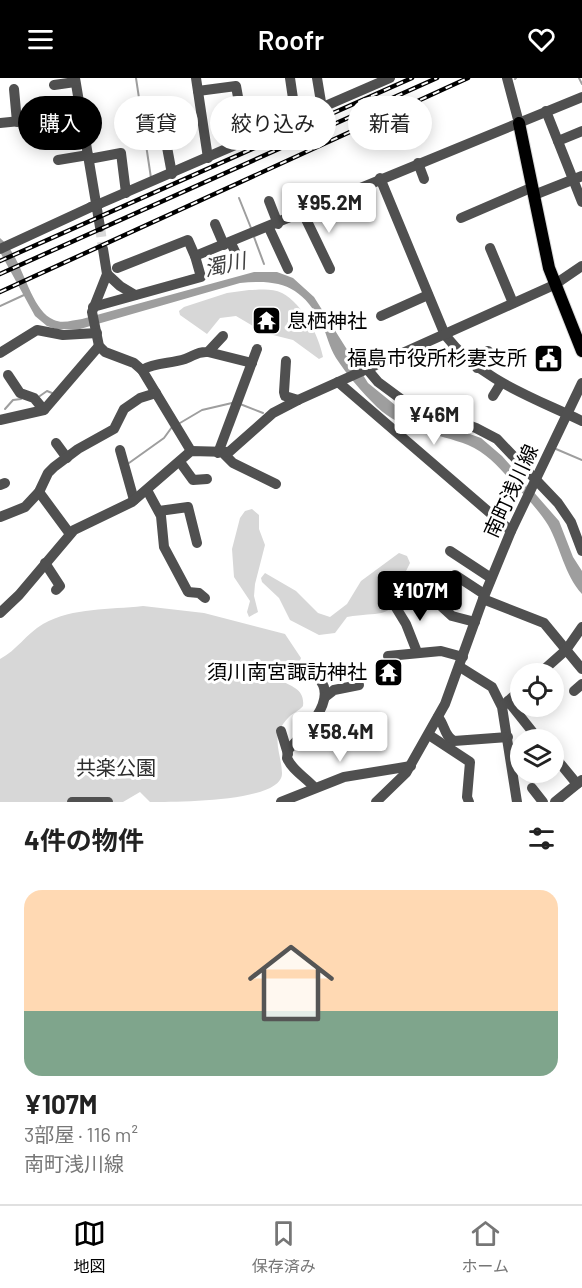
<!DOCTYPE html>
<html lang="ja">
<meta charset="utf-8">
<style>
:root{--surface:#fff;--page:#f2f2f2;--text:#222;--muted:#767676;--line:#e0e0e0;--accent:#000}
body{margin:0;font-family:Barlow,"Noto Sans JP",sans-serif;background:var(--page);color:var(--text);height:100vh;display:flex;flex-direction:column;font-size:22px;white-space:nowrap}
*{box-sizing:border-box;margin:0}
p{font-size:20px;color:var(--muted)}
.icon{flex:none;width:33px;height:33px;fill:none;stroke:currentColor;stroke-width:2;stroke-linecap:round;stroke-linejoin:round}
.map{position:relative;height:724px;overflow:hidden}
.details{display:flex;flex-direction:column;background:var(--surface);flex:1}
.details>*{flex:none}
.banner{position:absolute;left:18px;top:18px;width:546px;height:54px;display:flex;gap:12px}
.buttons{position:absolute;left:510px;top:585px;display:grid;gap:12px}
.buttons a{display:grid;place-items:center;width:54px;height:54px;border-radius:50%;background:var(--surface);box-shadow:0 3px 15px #0003;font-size:30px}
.price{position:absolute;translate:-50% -51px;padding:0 14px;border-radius:6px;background:#fff;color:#222;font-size:20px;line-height:39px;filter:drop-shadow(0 2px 3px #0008)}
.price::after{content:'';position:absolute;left:50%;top:36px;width:18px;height:14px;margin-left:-9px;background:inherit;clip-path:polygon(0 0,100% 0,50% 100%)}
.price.on{background:var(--accent);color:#fff}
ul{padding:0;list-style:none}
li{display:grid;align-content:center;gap:12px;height:318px;padding:0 24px}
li+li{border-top:2px solid var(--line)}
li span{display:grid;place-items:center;height:186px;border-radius:18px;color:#555}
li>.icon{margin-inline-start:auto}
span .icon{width:108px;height:108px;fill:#fffc;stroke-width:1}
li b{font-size:26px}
h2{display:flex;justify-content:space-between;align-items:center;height:72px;padding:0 24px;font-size:26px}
.pill{padding:0 21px;border-radius:27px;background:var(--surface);box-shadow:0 3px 15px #0003;font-size:21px;line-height:54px}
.pill.on{background:var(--accent);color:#fff}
header{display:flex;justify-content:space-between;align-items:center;height:78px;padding:0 24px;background:var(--accent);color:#fff;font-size:27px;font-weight:600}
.menu{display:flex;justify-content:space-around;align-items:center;height:84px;border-top:2px solid var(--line);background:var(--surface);font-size:16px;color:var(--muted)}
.menu a{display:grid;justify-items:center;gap:3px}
.menu .on{color:var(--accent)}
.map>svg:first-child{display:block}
.green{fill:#d7d7d7}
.water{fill:#9e9e9e}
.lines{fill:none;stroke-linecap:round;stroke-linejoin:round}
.stream{stroke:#9e9e9e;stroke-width:2}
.minor-tunnel{stroke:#d9d9d9;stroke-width:10;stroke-dasharray:10 5;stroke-linecap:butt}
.major-casing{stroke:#dbdbdb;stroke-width:14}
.minor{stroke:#505050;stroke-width:10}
.major{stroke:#000;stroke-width:12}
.rail-casing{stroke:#000;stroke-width:4.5}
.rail{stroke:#fff;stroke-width:2;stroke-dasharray:7;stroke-linecap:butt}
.minor-bridge{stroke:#505050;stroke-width:10}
.labels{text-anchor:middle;stroke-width:6;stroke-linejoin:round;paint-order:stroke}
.poi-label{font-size:20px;fill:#000;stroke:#fff;text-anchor:end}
.street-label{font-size:20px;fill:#000;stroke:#fff}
.park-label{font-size:20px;fill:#2e2e2e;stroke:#fff}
.water-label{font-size:21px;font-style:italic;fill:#3f3f3f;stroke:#fff}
</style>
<header><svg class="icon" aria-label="menu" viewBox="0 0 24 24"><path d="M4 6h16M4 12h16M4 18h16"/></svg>Roofr<svg class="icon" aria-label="heart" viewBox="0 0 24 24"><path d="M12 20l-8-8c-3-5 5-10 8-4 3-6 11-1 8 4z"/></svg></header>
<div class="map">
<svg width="582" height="724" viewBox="0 0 582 724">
<rect width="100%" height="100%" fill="#fff"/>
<g class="green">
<path d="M249,212C260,212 272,210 282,215C303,226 319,258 323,279L319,281L293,262L265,255L236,238L220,240L207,256L180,237L179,233L184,229L227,215Z"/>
<polygon points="252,431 259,437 259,451 265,467 255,506 254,518 258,534 249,539 247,534 250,523 234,499 232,471 240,440 245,433"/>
<path d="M399,475L407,478L410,485L404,497L407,512C386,543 380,533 347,539L335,555L319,557L290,542L279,520L262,504L261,500L265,495L296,513L318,535L330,539L347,526L361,503Z"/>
<path d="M143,528L204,535L285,556L301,580L299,585L279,593L278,597L280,602C292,609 305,611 303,628C299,633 293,635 289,639C269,659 281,672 282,695C283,724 179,724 150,724L140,714L123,724H0V581C17,572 26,556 43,546C74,529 109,532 143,528Z"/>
</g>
<path class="water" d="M0,160C24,179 28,231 54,242C62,246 74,242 82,241L254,194H277L293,200L314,219L368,305L400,331L481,360L502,378L559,443L573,479L582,493V516C564,496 561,470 548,447C540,434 527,420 516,408C502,393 488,375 468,367C438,355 402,353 377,329C362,314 347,297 336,280C329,269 327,257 322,246C302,208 281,201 240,205L80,251H56L47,248L35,238L0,174Z"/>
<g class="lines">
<g class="stream">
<polyline points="136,0 151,100"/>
<polyline points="579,0 582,6"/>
<polyline points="515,1 516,0"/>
<polyline points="239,120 251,150"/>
<polyline points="254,159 264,186"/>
<polyline points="0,228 24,217"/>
<polyline points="37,320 47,313 52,315"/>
<polyline points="240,326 263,335"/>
<polyline points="5,331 13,322 21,321"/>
<polyline points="180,345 202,332 232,325"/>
<polyline points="556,371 582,382"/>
<polyline points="129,385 164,360 172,349"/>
</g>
<polyline class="minor-tunnel" points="100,149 103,171"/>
<defs>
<polyline id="major" points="519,45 549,190 582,273"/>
</defs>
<use href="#major" class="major-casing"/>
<g class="minor">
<polyline points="75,0 100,149"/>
<polyline points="196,0 208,80"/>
<polyline points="290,0 296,41"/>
<polyline points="317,0 322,30"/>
<polyline points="507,0 519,45"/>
<polyline points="54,7 75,4"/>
<polyline points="14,11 17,44"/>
<polyline points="198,13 236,8 246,63"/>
<polyline points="546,33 582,124"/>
<polyline points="33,42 35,63"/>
<polyline points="0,45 80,37"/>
<polyline points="164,53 172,96"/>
<polyline points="558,63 582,53"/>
<polyline points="89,81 121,75 126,115"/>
<polyline points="58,82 88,77"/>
<polyline points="418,85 424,101"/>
<path d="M380,100L445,257C480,302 532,319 582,343"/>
<polyline points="534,117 582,98"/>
<polyline points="269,123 278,146"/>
<polyline points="99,126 390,0"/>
<polyline points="303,135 330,191"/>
<polyline points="461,140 533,109"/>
<polyline points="215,146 224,167"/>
<polyline points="269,150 288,191"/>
<polyline points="231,165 238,180"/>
<polyline points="490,170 513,225"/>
<polyline points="0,171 91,129"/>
<polyline points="103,171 107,196 92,234 99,268 105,274 134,285 142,292 191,373"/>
<polyline points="117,190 188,162 195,178"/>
<polyline points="107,196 120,208 135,217"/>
<polyline points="93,229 201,199 195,178 582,19"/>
<polyline points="381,238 428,217"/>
<polyline points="208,274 252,285"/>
<polyline points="0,275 37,252 63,257 97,255"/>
<polyline points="286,283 284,314 285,318 298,322"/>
<polyline points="477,290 488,273"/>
<polyline points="367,291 378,304 405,324 476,350 497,361 558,425 571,444 582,473"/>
<path d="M142,292C156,284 170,286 185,281C194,278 197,273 208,274L223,258"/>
<polyline points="8,297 20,315 34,320 44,332"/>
<polyline points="338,304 511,453"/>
<polyline points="493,318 501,305"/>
<polyline points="0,342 44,332 99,268"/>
<polyline points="56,365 67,380"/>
<polyline points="120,372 134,422"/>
<polyline points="218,375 257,271"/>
<polyline points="224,376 233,385 276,406"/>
<polyline points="180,384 193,402 207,401"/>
<polyline points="0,407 5,405"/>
<polyline points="147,412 161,438 164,469 188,514 199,515 205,520"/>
<polyline points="39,414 70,456"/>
<polyline points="159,433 188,429 197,465"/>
<polyline points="0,439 25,429 39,414 48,395 54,389 78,371 114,351 124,331 140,320 156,315"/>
<polyline points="450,473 491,500"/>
<polyline points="45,485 60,508 56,512"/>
<polyline points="455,497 484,516"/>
<polyline points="483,521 544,545 582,591"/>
<polyline points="440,527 452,538 475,544"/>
<polyline points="395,528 406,546 417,574"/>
<polyline points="0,535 19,517 74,452 132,424 191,373 229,374 273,335 298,322 554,207 582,188"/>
<polyline points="388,578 441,573 463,579"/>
<polyline points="460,589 492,609 502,629 517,724"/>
<path d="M287,596L304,590C350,612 308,650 288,672L287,680C292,692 305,699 314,709"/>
<polyline points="539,596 566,572 582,549"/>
<polyline points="574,613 582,606"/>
<polyline points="325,619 334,612 359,607"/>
<polyline points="508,623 539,662"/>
<polyline points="504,627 520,612"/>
<path d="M438,639C445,647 444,658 454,663L508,659"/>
<polyline points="281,653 288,676"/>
<polyline points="429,657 470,684 467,719 469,724"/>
<polyline points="554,678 577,706"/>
<polyline points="532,710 543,724"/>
<polyline points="72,724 108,724"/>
<polyline points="281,724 344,699 411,688"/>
<polyline points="376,724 406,695 445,626 483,521 511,453 582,305"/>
<polyline points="555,724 582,702"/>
</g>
<use href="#major" class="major"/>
<defs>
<g id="rail">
<polyline points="0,183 412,0"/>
<polyline points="0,196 437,0"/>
<polyline points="0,214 468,0"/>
</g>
</defs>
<use href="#rail" class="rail-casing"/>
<use href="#rail" class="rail"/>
<polyline class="minor-bridge" points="91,129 99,126"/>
</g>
<defs>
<symbol id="temple-square" viewBox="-11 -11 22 22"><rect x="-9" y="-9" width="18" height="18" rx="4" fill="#000" stroke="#fff"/><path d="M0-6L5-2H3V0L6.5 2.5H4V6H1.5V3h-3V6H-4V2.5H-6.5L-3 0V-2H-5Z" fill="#fff"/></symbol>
<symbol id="civic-square" viewBox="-11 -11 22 22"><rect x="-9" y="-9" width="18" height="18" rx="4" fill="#000" stroke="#fff"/><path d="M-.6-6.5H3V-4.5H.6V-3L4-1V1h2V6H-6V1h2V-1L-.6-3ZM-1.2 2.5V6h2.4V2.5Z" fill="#fff"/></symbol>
</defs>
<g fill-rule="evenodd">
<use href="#temple-square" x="250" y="226" width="33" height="33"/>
<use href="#civic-square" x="532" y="264" width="33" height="33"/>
<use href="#temple-square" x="372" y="578" width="33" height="33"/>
</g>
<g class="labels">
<g class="poi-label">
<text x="287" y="250" text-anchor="start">息栖神社</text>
<text x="527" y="287">福島市役所杉妻支所</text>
<text x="367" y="601">須川南宮諏訪神社</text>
</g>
<g class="street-label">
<text transform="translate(511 413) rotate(-65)" y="7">南町浅川線</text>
</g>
<g class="park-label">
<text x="116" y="697">共楽公園</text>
</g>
<g class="water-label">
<text transform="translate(225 187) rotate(-12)" y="7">濁川</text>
</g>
</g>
</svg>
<div class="buttons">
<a><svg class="icon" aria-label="locate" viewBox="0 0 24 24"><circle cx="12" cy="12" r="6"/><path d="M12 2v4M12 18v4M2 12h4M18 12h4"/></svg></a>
<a><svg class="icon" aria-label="layers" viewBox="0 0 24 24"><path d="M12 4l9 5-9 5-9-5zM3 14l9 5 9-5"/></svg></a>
</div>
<b class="price" style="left:329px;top:156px">¥95.2M</b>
<b class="price" style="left:434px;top:368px">¥46M</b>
<b class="price on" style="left:420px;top:544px">¥107M</b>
<b class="price" style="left:340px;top:685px">¥58.4M</b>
<div class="banner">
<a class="pill on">購入</a>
<a class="pill">賃貸</a>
<a class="pill">絞り込み</a>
<a class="pill">新着</a>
</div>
</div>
<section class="details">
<h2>4件の物件<svg class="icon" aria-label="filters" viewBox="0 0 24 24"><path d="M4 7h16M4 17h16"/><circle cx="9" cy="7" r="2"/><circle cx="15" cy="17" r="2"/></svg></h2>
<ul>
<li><span style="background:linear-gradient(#ffd9b3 65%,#7fa58c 0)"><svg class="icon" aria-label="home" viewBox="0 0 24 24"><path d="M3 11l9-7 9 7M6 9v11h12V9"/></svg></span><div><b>¥107M</b><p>3部屋 · 116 m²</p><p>南町浅川線</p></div></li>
</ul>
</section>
<nav class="menu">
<a class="on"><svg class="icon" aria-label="map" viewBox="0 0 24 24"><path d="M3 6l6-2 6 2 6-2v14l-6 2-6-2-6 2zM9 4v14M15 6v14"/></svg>地図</a>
<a><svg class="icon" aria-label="saved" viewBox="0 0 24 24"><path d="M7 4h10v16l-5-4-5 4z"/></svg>保存済み</a>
<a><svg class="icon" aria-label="home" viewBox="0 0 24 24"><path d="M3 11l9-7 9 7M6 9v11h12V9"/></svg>ホーム</a>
</nav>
